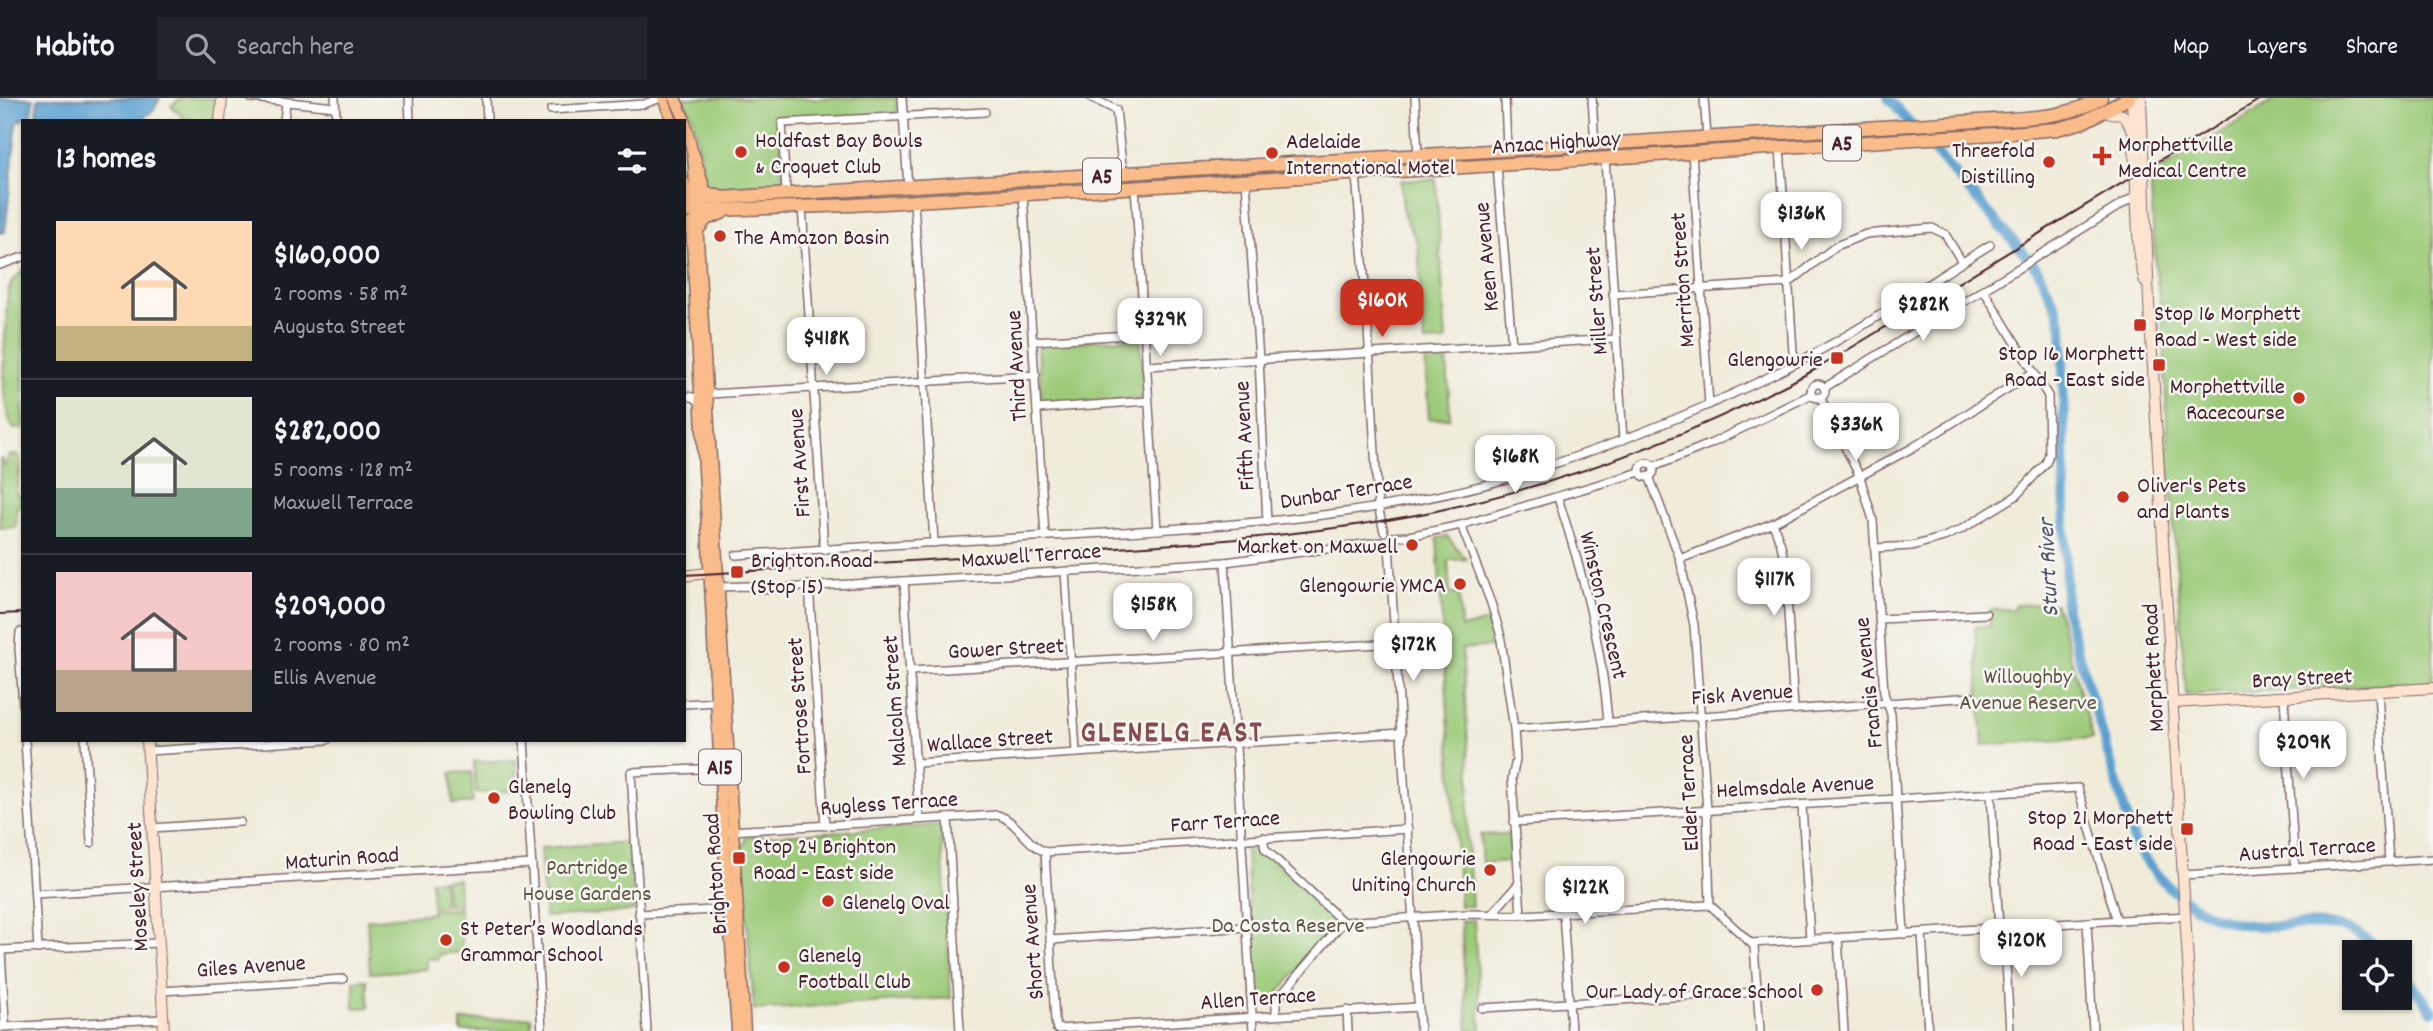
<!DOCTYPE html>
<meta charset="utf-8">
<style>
:root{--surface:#171b24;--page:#20242c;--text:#f1f3f6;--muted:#9ea1a6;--line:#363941;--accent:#c8321e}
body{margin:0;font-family:Dekko,sans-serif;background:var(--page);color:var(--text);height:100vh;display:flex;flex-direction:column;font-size:26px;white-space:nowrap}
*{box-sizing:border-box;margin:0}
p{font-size:23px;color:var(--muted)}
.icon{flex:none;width:38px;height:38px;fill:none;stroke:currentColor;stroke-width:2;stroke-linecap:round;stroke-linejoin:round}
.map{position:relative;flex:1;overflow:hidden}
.panel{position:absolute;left:21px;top:21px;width:665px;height:623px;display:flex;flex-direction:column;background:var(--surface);border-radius:0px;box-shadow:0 2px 5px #0004}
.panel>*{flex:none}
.tools{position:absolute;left:2342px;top:842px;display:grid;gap:14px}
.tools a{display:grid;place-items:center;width:70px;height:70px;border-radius:0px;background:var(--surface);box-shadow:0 2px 5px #0004;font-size:35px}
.price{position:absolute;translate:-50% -60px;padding:0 16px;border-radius:14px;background:#fff;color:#222;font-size:23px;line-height:46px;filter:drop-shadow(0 2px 4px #0008)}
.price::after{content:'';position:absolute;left:50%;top:42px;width:21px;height:16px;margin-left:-10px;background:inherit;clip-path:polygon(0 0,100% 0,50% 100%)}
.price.active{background:var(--accent);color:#fff}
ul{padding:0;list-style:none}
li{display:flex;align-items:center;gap:21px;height:175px;padding:0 35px}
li+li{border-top:2px solid var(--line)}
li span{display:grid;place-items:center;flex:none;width:196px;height:140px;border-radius:0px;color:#555}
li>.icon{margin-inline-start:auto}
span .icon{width:84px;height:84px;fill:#fffc;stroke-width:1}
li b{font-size:30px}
h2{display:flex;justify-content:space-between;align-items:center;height:84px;padding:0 35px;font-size:30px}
header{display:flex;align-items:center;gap:42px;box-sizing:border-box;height:98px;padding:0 35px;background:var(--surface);border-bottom:2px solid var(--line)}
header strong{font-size:33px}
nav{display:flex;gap:38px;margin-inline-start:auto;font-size:24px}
.search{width:490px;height:63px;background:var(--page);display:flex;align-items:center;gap:18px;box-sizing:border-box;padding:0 24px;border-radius:0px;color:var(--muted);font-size:26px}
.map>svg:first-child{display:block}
.green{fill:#9dcb7a;stroke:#747552;stroke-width:2}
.water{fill:#5ba0d0;stroke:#52607e;stroke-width:2}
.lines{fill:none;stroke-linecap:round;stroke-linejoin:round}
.river{stroke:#5ba0d0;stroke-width:10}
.street-casing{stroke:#846768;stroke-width:10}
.secondary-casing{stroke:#846768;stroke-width:12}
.primary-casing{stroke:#846768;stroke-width:13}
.highway-casing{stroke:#846768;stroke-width:15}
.street{stroke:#fff;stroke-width:7}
.secondary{stroke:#fde4d0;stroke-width:10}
.primary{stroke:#f9bc8a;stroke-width:10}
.highway{stroke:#f9bc8a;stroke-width:12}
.tram{stroke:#4a1f2b;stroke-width:2}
.poi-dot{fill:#c8321e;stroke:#f6f6f2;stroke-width:2.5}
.labels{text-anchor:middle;stroke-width:5;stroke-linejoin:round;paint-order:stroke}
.shield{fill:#f6f6f2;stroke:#7e6067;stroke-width:2}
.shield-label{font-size:21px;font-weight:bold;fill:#4a1f2b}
.poi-label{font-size:23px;fill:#4a1f2b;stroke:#f6f6f2;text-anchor:start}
.street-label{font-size:23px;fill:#4a1f2b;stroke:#f6f6f2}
.park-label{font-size:23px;fill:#635343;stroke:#f6f6f2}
.water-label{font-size:24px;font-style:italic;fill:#51536d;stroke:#f6f6f2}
.district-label{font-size:30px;font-weight:bold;letter-spacing:2px;fill:#874c4e;stroke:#f6f6f2}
</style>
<header>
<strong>Habito</strong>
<div class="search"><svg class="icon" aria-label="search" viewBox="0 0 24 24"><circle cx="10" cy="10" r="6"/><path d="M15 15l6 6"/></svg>Search here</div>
<nav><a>Map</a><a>Layers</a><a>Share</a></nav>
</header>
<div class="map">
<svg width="2433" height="933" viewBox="0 0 2433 933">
<rect width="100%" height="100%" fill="#f6f6f2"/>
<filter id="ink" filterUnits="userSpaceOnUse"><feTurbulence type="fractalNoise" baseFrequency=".0143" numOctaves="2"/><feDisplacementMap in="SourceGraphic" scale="14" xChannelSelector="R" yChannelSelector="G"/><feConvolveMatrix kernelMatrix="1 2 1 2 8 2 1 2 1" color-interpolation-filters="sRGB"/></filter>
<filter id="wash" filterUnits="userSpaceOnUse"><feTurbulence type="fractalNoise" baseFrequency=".00686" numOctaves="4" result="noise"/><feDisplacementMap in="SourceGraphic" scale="28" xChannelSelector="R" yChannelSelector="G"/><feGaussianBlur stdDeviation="1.57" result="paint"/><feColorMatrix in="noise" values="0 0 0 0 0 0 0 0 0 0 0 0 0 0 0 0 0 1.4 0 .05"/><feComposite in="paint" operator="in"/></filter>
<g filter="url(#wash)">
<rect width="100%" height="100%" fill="#f0ecd9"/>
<g class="green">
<polygon points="181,0 217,0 214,23 187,23 171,8"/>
<polygon points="683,0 896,0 897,15 779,23 783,85 711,90 706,86 694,23"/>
<polygon points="2278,0 2433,0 2433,584 2186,597 2169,370 2163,231 2155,165 2151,90 2158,73"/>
<polygon points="1436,81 1446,243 1424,244 1418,146 1403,115 1401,83"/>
<path d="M23,172V330L14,331C0,310 3,266 5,239C7,224 6,209 8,194L12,184Z"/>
<polygon points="1140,240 1144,301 1041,307 1038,245"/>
<polygon points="1447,260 1450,320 1429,321 1425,261"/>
<path d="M17,357C25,367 16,383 16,395L22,399L23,405L16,410V429L0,430V361H3V367L5,368L9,358Z"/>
<polygon points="1447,438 1466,461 1448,462 1450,496 1459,496 1461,530 1489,523 1495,548 1462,551 1470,678 1467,738 1472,808 1460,808 1437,440"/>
<polygon points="2056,506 2093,640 1983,647 1975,529 1990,528 1989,512 2014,511 2015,507"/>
<polygon points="516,662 517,693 476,695 474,664"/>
<polygon points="471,674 473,704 453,706 451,675"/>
<polygon points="941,727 951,900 754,912 741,746 746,745 746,739"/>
<polygon points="1509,736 1511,763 1482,765 1480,737"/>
<polygon points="630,744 634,813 545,819 540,750"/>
<polygon points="1249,748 1261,752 1332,816 1332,833 1273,901 1263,907 1255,904 1246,753"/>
<polygon points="458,781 459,807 447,808 445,782"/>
<polygon points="431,782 443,782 444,808 432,809"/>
<polygon points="460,811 462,854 439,856 438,861 427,861 427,871 370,875 367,822 432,815 432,812"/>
<polygon points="1474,822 1481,933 1468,933 1461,823"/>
<polygon points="367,882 369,909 354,910 354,883"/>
<polygon points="531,919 531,933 461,933 461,923"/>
</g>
<g class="water">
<polygon points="0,0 33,0 31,21 22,20 22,23 17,24 5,134 0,135"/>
<polygon points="38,0 160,0 153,13 138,23 43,23 36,22"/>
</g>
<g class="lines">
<g class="river">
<path d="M1888,0L2036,169L2057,211L2062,229L2063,260L2066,513L2135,747C2165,794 2203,825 2261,828C2289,829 2320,822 2347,831C2358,835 2369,844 2380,849L2384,854"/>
<polyline points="2399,871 2433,913"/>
</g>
</g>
</g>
<g filter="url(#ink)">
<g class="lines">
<defs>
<g id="street">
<polyline points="251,0 335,9"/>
<polyline points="335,0 336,23"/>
<polyline points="409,0 410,23"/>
<polyline points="486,0 487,23"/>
<polyline points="902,0 908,89"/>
<polyline points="1092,0 1116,12 1123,76"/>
<polyline points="1415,0 1418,58"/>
<polyline points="1505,0 1507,52"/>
<polyline points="1592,0 1595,47"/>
<polyline points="1704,0 1707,39"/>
<polyline points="551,12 644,6 661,0"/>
<polyline points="284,23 286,4"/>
<polyline points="1780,49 1793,254 1798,264"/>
<polyline points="1692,54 1709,307"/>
<polyline points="1605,61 1623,342"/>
<polyline points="1497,68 1512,247"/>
<polyline points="1356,76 1367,212 1378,408 1384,434"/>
<polyline points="1246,84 1259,261 1267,424"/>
<polyline points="1135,89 1157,432"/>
<polyline points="786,94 782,25 985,14"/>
<polyline points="1023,96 1045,438"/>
<polyline points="914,103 934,445"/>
<polyline points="802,108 824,452"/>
<polyline points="0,167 23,159"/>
<polyline points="1613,196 1789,185 1836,148 1866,136 1932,130 1945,136 1962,164"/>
<polyline points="1034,243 1144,236"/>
<polyline points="1146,268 1616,241"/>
<circle cx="1818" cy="293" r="7"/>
<polyline points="1824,290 2137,97"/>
<polyline points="709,296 1036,277"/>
<polyline points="684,297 695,300 700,305"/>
<polyline points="1820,299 1860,379 1873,422 1884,595 1891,616 1904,836"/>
<polyline points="1037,311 1148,303"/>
<circle cx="1647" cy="372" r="7"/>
<polyline points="1653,369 1710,346 1812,296"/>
<polyline points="1649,378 1680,461 1694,527 1707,712 1710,807"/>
<path d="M1558,400C1582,474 1602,545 1608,623"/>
<polyline points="1773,425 1781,447 1785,466 1794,611"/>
<polyline points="1461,427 1491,505 1500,535 1514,631 1516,662 1512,680 1521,817"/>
<polyline points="1393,439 1409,438 1461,427 1640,374"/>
<polyline points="1389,447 1420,933"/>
<polyline points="1875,450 1912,448 1944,439 1962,431 2016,398 2046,365 2049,356 2048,298 1983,191"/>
<path d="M736,457C859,448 982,442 1105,435C1248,427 1399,416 1536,372C1628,342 1718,306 1804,261C1868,228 1929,184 1990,147"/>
<polyline points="1680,461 1773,425 1912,350 2034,274"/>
<polyline points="1225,464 1253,933"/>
<polyline points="1065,473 1076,655"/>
<polyline points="904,483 919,721"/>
<polyline points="717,486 720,489 748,488 766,491 1225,464 1380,444"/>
<polyline points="809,487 825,728"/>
<polyline points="1879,521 1986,516"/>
<polyline points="20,534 19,550 23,607"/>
<polyline points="910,573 1397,545"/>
<polyline points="2378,594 2389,764"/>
<polyline points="2284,599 2295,770"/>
<polyline points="684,606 716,604"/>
<polyline points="1514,631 1973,599"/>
<polyline points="25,642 38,851"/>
<polyline points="85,642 91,745"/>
<polyline points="524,642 542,933"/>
<polyline points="148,653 327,642"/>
<polyline points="916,665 1402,635"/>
<polyline points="1991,695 1999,830"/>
<polyline points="1802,707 1810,841"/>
<polyline points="948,720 960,933"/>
<polyline points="1514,724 2078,690 2117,823"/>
<polyline points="152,730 240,724"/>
<path d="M730,733L998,717C1017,723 1026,746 1045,754"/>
<polyline points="1263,739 1265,751 1343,824 1276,903 1276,917"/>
<polyline points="1045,754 1408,731"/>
<polyline points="1045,754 1055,923 1057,931"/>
<polyline points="2183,777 2433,761"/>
<polyline points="35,796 532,766"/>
<polyline points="1563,815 1571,933"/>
<polyline points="639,816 733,811"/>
<polyline points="1492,816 1519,785"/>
<polyline points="1343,824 1467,816 1521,817 1710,807 1754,848 1760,933"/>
<polyline points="2087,824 2093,933"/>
<polyline points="2004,830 2010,933"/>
<polyline points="1922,835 1928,933"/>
<polyline points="1838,840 1844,933"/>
<polyline points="1050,842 1247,829"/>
<polyline points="1752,845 2186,818"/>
<polyline points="0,852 159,845"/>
<polyline points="162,893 343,881"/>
<polyline points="1482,910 1758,894"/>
<polyline points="1347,912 1348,933"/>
<polyline points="2,929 163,921"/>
<polyline points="0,930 5,924 1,852"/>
<polyline points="1057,931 1419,909"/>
<polyline points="647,933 631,674 721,670"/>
</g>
<g id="secondary">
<polyline points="2132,0 2139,159 2145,184"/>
<polyline points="2141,0 2149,205 2192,933"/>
<polyline points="2105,14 2123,17 2131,30"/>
<polyline points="220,23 222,0"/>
<polyline points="684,478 715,474"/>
<polyline points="2173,605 2433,590"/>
<polyline points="147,642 164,933"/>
</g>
<g id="primary">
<polyline points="663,0 672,23"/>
<polyline points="675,0 684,20 693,56 745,933"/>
<polyline points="684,84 689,109"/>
<polyline points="691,125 723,733 737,933"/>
</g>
<g id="highway">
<polyline points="693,56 704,92 708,96 717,97"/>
<path d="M687,102L2010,21C2042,19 2073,17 2101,0"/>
<polyline points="689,113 852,107 2011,35 2057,31 2083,24 2129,0"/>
<polyline points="698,131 706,121 722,115"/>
</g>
</defs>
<use href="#street" class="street-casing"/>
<use href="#secondary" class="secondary-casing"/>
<use href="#primary" class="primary-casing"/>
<use href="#highway" class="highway-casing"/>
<use href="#street" class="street"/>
<use href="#secondary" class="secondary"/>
<use href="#primary" class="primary"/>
<use href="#highway" class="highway"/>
<g class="tram">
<path d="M684,477C807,470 930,461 1052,454C1181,446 1309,439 1436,413C1570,384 1698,335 1818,270L2262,0"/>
<polyline points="0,516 23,515"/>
</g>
</g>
</g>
<g class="poi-dot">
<circle cx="741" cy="54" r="7"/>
<circle cx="1272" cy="55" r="7"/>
<path d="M2098.5 47.5h7v7h7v7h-7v7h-7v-7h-7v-7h7z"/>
<circle cx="2049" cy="64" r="7"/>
<circle cx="720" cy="138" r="7"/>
<rect x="2133" y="220" width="14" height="14" rx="3.5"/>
<rect x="1830" y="253" width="14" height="14" rx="3.5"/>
<rect x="2152" y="260" width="14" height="14" rx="3.5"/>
<circle cx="2299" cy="300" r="7"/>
<circle cx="2123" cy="399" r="7"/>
<circle cx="1412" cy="447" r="7"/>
<rect x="730" y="467" width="14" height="14" rx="3.5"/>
<circle cx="1460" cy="486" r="7"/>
<circle cx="494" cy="700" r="7"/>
<rect x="2180" y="724" width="14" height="14" rx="3.5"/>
<rect x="732" y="753" width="14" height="14" rx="3.5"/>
<circle cx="1490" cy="772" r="7"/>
<circle cx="828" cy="803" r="7"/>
<circle cx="446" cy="842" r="7"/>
<circle cx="784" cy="869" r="7"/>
<circle cx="1817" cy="892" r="7"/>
</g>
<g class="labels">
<g class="shield">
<rect x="1823" y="27.5" width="38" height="35" rx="5"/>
<rect x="1083" y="60.5" width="38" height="35" rx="5"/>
<rect x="699" y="651.5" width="42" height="35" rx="5"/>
</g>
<g class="shield-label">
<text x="1842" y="52">A5</text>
<text x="1102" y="85">A5</text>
<text x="720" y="676">A15</text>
</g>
<g class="poi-label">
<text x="755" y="49">Holdfast Bay Bowls<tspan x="755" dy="26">&amp; Croquet Club</tspan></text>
<text x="1286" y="50">Adelaide<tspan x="1286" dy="26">International Motel</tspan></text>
<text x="2118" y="53">Morphettville<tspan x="2118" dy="26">Medical Centre</tspan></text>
<text x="2035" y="59" text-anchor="end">Threefold<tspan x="2035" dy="26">Distilling</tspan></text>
<text x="734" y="146">The Amazon Basin</text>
<text x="2154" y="222">Stop 16 Morphett<tspan x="2154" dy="26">Road - West side</tspan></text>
<text x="2145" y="262" text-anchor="end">Stop 16 Morphett<tspan x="2145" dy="26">Road - East side</tspan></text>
<text x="1823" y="268" text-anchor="end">Glengowrie</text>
<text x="2285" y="295" text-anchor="end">Morphettville<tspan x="2285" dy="26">Racecourse</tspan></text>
<text x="2137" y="394">Oliver's Pets<tspan x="2137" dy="26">and Plants</tspan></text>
<text x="1398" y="455" text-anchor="end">Market on Maxwell</text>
<text x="751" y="469">Brighton Road<tspan x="751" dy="26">(Stop 15)</tspan></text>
<text x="1446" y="494" text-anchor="end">Glengowrie YMCA</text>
<text x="508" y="695">Glenelg<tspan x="508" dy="26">Bowling Club</tspan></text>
<text x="2173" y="726" text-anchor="end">Stop 21 Morphett<tspan x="2173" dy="26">Road - East side</tspan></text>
<text x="753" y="755">Stop 24 Brighton<tspan x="753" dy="26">Road - East side</tspan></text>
<text x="1476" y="767" text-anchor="end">Glengowrie<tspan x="1476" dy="26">Uniting Church</tspan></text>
<text x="842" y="811">Glenelg Oval</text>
<text x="460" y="837">St Peter’s Woodlands<tspan x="460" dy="26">Grammar School</tspan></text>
<text x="798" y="864">Glenelg<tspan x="798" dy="26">Football Club</tspan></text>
<text x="1803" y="900" text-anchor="end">Our Lady of Grace School</text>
</g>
<g class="street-label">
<text transform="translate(1556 43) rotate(-4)" y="8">Anzac Highway</text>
<text transform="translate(1485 159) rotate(-95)" y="8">Keen Avenue</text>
<text transform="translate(1681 182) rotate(-94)" y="8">Merriton Street</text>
<text transform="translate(1595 203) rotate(-94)" y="8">Miller Street</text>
<text transform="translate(1015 268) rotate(-93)" y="8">Third Avenue</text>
<text transform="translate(1243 338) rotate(-93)" y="8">Fifth Avenue</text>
<text transform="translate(798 365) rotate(-94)" y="8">First Avenue</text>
<text transform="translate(1346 392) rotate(-9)" y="8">Dunbar Terrace</text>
<text transform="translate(1031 456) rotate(-4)" y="8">Maxwell Terrace</text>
<text transform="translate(1605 507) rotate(77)" y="8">Winston Crescent</text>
<text transform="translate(1006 549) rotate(-3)" y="8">Gower Street</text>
<text transform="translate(2152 570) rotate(-93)" y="8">Morphett Road</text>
<text transform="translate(2302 579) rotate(-3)" y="8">Bray Street</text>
<text transform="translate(1867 585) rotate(-96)" y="8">Francis Avenue</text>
<text transform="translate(1742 595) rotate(-4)" y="8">Fisk Avenue</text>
<text transform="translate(893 603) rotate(-94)" y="8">Malcolm Street</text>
<text transform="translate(798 608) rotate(-94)" y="8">Fortrose Street</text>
<text transform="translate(990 641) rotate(-4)" y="8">Wallace Street</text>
<text transform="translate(1795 687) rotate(-3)" y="8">Helmsdale Avenue</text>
<text transform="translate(1687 695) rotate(-93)" y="8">Elder Terrace</text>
<text transform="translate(889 704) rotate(-4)" y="8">Rugless Terrace</text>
<text transform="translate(1225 722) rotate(-4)" y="8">Farr Terrace</text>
<text transform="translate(2307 750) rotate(-4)" y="8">Austral Terrace</text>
<text transform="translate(342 759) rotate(-4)" y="8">Maturin Road</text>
<text transform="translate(714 776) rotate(-94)" y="8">Brighton Road</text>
<text transform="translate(136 789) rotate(-93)" y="8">Moseley Street</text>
<text transform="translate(1031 844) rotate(-94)" y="8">Short Avenue</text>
<text transform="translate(251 867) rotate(-4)" y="8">Giles Avenue</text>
<text transform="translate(1258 899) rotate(-4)" y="8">Allen Terrace</text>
</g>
<g class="park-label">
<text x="2028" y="585">Willoughby<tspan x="2028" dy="26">Avenue Reserve</tspan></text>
<text x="587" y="776">Partridge<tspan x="587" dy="26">House Gardens</tspan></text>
<text x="1288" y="834">Da Costa Reserve</text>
</g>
<g class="water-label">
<text transform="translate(2047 470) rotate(-93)" y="8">Sturt River</text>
</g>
<g class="district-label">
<text x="1172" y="643">GLENELG EAST</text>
</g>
</g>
</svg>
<div class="tools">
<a><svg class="icon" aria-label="locate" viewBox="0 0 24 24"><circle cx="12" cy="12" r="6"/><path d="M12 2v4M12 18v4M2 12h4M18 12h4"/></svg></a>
</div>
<b class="price" style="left:1801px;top:154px">$136K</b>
<b class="price active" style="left:1382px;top:241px">$160K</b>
<b class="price" style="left:1923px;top:245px">$282K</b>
<b class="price" style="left:1160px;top:260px">$329K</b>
<b class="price" style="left:826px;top:279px">$418K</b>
<b class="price" style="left:1856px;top:365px">$336K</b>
<b class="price" style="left:1515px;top:397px">$168K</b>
<b class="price" style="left:1774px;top:520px">$117K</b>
<b class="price" style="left:1153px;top:545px">$158K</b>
<b class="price" style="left:1413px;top:585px">$172K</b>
<b class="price" style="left:2303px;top:683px">$209K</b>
<b class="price" style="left:1585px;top:828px">$122K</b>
<b class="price" style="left:2021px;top:881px">$120K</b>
<section class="panel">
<h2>13 homes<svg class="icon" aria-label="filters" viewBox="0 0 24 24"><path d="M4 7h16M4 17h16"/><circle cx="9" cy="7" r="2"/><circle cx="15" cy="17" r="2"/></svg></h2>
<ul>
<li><span style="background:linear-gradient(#ffd9b3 75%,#c2b280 0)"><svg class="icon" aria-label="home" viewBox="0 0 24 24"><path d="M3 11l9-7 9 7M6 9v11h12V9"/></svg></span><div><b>$160,000</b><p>2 rooms · 58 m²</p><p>Augusta Street</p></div></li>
<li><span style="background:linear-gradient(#dfe7d0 65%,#7fa58c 0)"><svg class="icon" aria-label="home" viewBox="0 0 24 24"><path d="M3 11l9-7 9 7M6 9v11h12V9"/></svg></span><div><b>$282,000</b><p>5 rooms · 128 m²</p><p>Maxwell Terrace</p></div></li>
<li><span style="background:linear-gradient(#f6c9c9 70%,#b9a48a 0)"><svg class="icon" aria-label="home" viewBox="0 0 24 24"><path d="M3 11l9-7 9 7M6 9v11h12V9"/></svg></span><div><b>$209,000</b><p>2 rooms · 80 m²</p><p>Ellis Avenue</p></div></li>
</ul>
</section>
</div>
